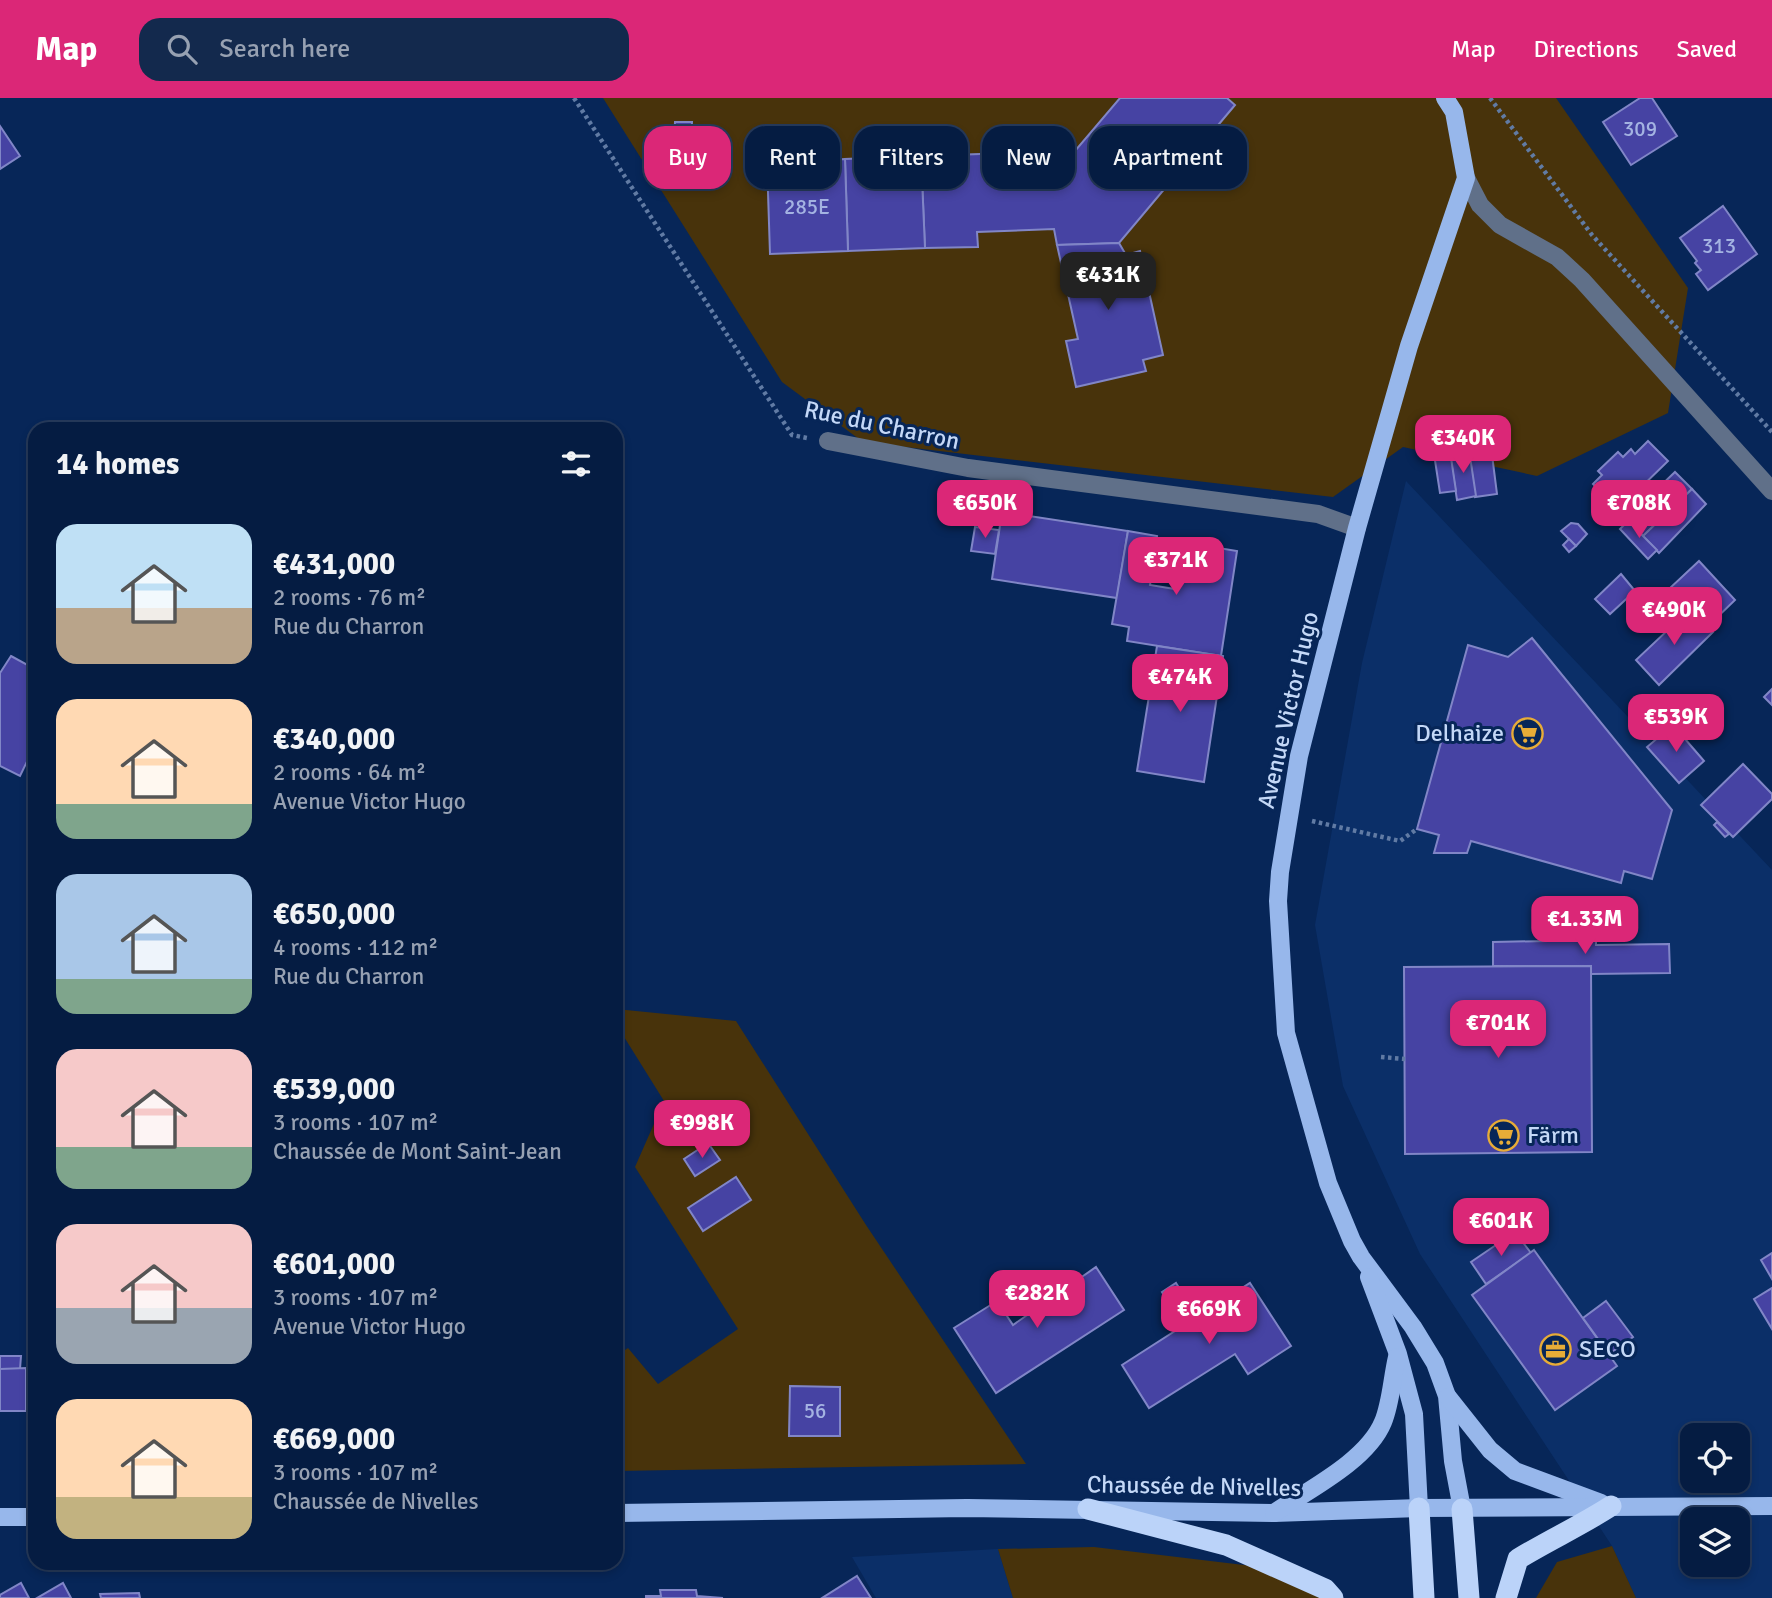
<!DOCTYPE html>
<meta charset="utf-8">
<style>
:root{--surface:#051c42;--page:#13294d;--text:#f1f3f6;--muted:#97a1b2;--line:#263a5b;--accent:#db2777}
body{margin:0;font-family:Signika,sans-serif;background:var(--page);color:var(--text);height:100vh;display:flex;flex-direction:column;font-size:26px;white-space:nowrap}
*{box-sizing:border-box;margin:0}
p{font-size:23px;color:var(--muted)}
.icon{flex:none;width:38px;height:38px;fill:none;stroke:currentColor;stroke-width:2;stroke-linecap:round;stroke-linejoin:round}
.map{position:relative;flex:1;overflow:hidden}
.sheet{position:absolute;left:28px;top:324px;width:595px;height:1148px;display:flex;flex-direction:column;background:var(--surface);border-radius:21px;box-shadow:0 4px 10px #0003,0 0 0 2px var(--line)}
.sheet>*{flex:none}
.banner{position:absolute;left:644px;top:28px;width:665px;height:63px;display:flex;gap:14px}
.fabs{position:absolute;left:1680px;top:1325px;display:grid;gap:14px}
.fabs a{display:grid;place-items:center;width:70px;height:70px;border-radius:14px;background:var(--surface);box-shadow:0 4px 10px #0003,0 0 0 2px var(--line);font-size:35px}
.price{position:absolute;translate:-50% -60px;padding:0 16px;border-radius:14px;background:var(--accent);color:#fff;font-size:23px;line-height:46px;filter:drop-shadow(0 2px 4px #0008)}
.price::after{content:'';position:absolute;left:50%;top:42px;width:21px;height:16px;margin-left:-10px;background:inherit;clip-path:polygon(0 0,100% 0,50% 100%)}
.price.on{background:#222;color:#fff}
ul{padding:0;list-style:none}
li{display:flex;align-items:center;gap:21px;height:175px;padding:0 28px}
li span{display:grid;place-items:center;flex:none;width:196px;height:140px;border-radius:21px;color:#555}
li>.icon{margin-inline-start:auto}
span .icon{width:84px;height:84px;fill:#fffc;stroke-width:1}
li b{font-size:30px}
h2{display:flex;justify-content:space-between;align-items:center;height:84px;padding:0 28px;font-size:30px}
.tag{padding:0 24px;border-radius:21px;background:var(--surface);box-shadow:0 4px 10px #0003,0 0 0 2px var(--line);font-size:24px;line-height:63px}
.tag.on{background:var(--accent);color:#fff}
header{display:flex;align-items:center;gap:42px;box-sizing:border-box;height:98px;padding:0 35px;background:var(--accent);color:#fff}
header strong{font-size:33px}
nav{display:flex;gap:38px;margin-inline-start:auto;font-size:24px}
.search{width:490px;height:63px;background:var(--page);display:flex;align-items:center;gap:18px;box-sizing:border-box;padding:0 24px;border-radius:21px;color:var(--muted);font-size:26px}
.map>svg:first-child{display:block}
.built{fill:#0b2f68;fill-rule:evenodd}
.green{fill:#48330b}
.building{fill:#4643a3;stroke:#8186c7;stroke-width:2}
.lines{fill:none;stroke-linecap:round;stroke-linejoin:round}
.path{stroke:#617ba4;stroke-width:4.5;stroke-dasharray:3.5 3.5;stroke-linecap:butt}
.minor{stroke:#607089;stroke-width:18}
.major{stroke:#97b7eb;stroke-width:18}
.highway{stroke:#bbd3f9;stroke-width:21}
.labels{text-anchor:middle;stroke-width:6;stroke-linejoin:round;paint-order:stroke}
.number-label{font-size:21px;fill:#a4b3e2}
.street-label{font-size:24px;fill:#c4d8f7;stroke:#072658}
.poi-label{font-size:24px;fill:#c4d8f7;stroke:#072658;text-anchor:start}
</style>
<header>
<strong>Map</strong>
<div class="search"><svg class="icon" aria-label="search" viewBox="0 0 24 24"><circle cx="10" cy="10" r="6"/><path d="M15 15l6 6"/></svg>Search here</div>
<nav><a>Map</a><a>Directions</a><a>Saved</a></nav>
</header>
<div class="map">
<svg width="1772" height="1500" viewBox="0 0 1772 1500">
<rect width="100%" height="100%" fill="#072658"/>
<g class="built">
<path d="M1406,383L1772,772V1500H1636L1612,1448L1420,1156L1343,988L1315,827L1362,565ZM1692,1337H1738V1382H1692ZM1692,1421H1738V1466H1692Z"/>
<polygon points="998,1451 1013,1500 876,1500 852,1459"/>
</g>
<g class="green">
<polygon points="603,0 1556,0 1688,190 1668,315 1537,378 1403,349 1333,399 863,344 782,284"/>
<polygon points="616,911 736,923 866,1127 1026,1366 616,1373 616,1258 628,1250 658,1286 738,1231 635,1069 664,1003 616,926"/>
<polygon points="1612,1448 1636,1500 1536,1500 1557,1464"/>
<polygon points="1094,1449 1252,1468 1322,1500 1013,1500 998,1451"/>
</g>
<g class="building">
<polygon points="1120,0 1227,0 1235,7 1119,145 1057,147 1054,131 977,134 978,149 925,150 921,58 1075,53"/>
<polygon points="1640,0 1652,0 1677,38 1631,67 1603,24"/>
<polygon points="675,24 692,24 691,45 674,45"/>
<polygon points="0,28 20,58 0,71"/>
<polygon points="921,58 925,150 848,153 845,61"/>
<polygon points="845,61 848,153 770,156 767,64"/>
<polygon points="1723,108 1757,156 1708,192 1696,176 1701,172 1695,165 1697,163 1680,140"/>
<polygon points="1119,145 1126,157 1140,153 1163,257 1143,262 1146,273 1076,289 1066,243 1078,241 1057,147"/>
<polygon points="1648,343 1668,363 1627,403 1623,400 1615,408 1593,386 1602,377 1598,373 1618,354 1623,359 1631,351 1635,356"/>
<polygon points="1491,349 1497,396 1475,399 1469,352"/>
<polygon points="1469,352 1476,398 1457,402 1450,356"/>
<polygon points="1450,353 1456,393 1440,395 1434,356"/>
<polygon points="1675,374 1692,391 1643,438 1626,421"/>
<polygon points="1692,391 1706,406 1659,455 1643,438"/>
<polygon points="1002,414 1128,433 1117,500 992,481"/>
<polygon points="1628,423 1657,452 1648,461 1620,431"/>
<polygon points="1571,425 1578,426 1587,436 1576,448 1561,433"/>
<polygon points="975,429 999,432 995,456 971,453"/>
<polygon points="1128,433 1157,438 1150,487 1175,491 1182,444 1237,453 1221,558 1127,543 1129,529 1112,526"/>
<polygon points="1569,441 1576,448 1569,454 1563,447"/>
<polygon points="1699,463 1735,502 1706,530 1669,491"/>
<polygon points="1621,476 1635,493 1610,516 1595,501"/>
<polygon points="1689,512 1713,534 1659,587 1636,562"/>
<polygon points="1532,540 1672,712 1652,781 1624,773 1621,785 1471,743 1467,755 1434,755 1439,737 1417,731 1468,547 1508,559"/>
<polygon points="1157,548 1223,558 1204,684 1137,673"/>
<polygon points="11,558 35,571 35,647 20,678 0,668 0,575"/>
<polygon points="1772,591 1772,607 1764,599"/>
<polygon points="1673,627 1704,663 1679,685 1647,649"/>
<polygon points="1743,666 1772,696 1772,701 1733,739 1701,707"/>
<polygon points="1717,724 1729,736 1725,739 1714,727"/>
<polygon points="1596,842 1596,847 1669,846 1670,875 1591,876 1591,868 1493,868 1493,844"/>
<polygon points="1591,868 1592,1054 1405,1056 1404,869"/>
<polygon points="708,1045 720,1062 695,1078 684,1061"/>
<polygon points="736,1079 751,1102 703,1133 688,1110"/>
<polygon points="1515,1134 1531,1155 1486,1186 1471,1164"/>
<polygon points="1534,1152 1617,1268 1555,1312 1472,1197"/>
<polygon points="1772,1155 1772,1181 1761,1162"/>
<polygon points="1096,1169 1124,1212 996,1295 954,1230 997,1203 1013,1227"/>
<polygon points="1176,1185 1185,1199 1171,1209 1162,1194"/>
<polygon points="1250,1185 1291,1248 1248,1276 1235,1256 1149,1310 1122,1267"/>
<polygon points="1772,1190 1772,1231 1754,1201"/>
<polygon points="1606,1203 1633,1239 1609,1256 1583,1220"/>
<polygon points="0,1258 21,1258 20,1271 0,1271"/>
<polygon points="26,1270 26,1313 0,1313 0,1271"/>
<polygon points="790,1288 840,1289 840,1338 789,1338"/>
<polygon points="857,1478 871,1500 822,1500"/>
<polygon points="21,1485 29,1500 0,1500 0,1497"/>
<polygon points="63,1485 71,1500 37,1500"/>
<polygon points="660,1492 696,1492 697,1498 723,1500 646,1500 646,1498 661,1498"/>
<polygon points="139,1495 140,1500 101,1500 100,1496"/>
</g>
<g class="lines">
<g class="path">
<polyline points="574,0 792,337 807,340"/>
<polyline points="1490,0 1592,137 1772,334"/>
<polyline points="1312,723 1400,743 1417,731"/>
<polyline points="1381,959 1405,961"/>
</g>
<g class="minor">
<polyline points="1466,80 1480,107 1500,127 1557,159 1582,182 1772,393"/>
<polyline points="828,343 968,370 1318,416 1357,430"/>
</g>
<g class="major">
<polyline points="1445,0 1454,14 1466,80 1409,248 1357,430 1299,658 1280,774 1278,803 1286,935 1328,1085 1352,1143 1361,1159 1413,1229 1435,1265 1447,1298 1453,1363 1462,1411"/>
<polyline points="1369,1179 1398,1256 1414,1316 1419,1410"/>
<polyline points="1448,1299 1490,1352 1515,1373 1601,1405"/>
<polyline points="616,1415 967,1410 1274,1415 1419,1410 1772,1408"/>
<path d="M1274,1415C1308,1392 1367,1363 1383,1324C1391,1305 1392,1280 1397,1259"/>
<polyline points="0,1419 35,1419"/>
</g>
<g class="highway">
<polyline points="1419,1410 1424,1500"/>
<polyline points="1088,1411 1226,1447 1325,1491 1333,1500"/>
<polyline points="1462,1411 1469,1500"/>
<path d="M1506,1500L1518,1461C1549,1442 1580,1428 1611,1408"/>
</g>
</g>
<defs>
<symbol id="supermarket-ring" viewBox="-11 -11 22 22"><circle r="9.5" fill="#072658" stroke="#e7ac37" stroke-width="1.5"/><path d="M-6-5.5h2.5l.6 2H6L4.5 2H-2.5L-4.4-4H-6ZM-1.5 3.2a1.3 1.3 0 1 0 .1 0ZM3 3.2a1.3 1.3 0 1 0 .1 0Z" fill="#e7ac37"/></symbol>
<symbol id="office-ring" viewBox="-11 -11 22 22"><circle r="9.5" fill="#072658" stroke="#e7ac37" stroke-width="1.5"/><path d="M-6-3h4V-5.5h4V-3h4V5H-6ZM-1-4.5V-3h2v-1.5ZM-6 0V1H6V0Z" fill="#e7ac37"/></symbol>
</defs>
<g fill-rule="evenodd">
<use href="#supermarket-ring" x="1510" y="618" width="35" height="35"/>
<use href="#supermarket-ring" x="1486" y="1020" width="35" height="35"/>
<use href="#office-ring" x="1538" y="1234" width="35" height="35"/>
</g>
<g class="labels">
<g class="number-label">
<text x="1640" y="38">309</text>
<text x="807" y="116">285E</text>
<text x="1719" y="155">313</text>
<text x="815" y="1320">56</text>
</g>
<g class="street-label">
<text transform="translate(882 327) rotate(12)" y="8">Rue du Charron</text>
<text transform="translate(1288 612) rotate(-77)" y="8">Avenue Victor Hugo</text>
<text transform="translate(1194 1388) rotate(1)" y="8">Chaussée de Nivelles</text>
</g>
<g class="poi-label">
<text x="1504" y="643" text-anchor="end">Delhaize</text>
<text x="1527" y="1045">Färm</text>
<text x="1579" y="1259">SECO</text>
</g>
</g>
</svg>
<div class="fabs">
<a><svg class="icon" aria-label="locate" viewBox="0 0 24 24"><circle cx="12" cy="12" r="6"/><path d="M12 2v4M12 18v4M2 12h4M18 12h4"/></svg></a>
<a><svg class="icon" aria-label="layers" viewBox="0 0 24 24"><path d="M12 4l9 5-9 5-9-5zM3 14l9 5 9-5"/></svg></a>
</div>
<b class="price on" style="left:1108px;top:214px">€431K</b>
<b class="price" style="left:1463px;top:377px">€340K</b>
<b class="price" style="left:985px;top:442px">€650K</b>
<b class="price" style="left:1639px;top:442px">€708K</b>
<b class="price" style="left:1176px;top:499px">€371K</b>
<b class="price" style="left:1674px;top:549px">€490K</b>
<b class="price" style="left:1180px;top:616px">€474K</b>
<b class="price" style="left:1676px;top:656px">€539K</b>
<b class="price" style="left:1585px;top:858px">€1.33M</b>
<b class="price" style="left:1498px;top:962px">€701K</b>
<b class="price" style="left:702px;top:1062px">€998K</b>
<b class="price" style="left:1501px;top:1160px">€601K</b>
<b class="price" style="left:1037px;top:1232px">€282K</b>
<b class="price" style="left:1209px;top:1248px">€669K</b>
<div class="banner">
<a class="tag on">Buy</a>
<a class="tag">Rent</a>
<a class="tag">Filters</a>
<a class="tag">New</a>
<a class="tag">Apartment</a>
</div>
<section class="sheet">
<h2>14 homes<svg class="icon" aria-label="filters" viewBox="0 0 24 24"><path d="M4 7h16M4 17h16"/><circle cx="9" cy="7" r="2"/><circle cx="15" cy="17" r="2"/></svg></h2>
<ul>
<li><span style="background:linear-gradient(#bfe0f5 60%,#b9a48a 0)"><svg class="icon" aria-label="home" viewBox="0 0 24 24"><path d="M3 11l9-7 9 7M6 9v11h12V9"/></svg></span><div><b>€431,000</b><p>2 rooms · 76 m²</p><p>Rue du Charron</p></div></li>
<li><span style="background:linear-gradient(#ffd9b3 75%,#7fa58c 0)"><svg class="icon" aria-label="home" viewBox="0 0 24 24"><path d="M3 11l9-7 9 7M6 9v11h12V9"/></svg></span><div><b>€340,000</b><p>2 rooms · 64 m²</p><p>Avenue Victor Hugo</p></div></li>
<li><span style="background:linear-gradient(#a9c7e8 75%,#7fa58c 0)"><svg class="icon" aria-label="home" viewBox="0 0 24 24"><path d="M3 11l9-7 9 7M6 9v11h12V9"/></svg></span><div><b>€650,000</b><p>4 rooms · 112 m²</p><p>Rue du Charron</p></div></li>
<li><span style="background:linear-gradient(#f6c9c9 70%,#7fa58c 0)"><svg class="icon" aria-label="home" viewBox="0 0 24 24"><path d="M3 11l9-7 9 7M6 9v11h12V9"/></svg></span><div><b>€539,000</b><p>3 rooms · 107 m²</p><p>Chaussée de Mont Saint-Jean</p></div></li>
<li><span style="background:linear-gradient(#f6c9c9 60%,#9aa5b1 0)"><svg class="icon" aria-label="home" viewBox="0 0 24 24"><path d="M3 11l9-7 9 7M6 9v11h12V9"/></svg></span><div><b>€601,000</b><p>3 rooms · 107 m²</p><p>Avenue Victor Hugo</p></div></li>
<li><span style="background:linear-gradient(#ffd9b3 70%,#c2b280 0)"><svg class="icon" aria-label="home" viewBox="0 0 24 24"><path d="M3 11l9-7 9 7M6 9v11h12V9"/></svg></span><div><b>€669,000</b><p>3 rooms · 107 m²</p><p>Chaussée de Nivelles</p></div></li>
</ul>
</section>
</div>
